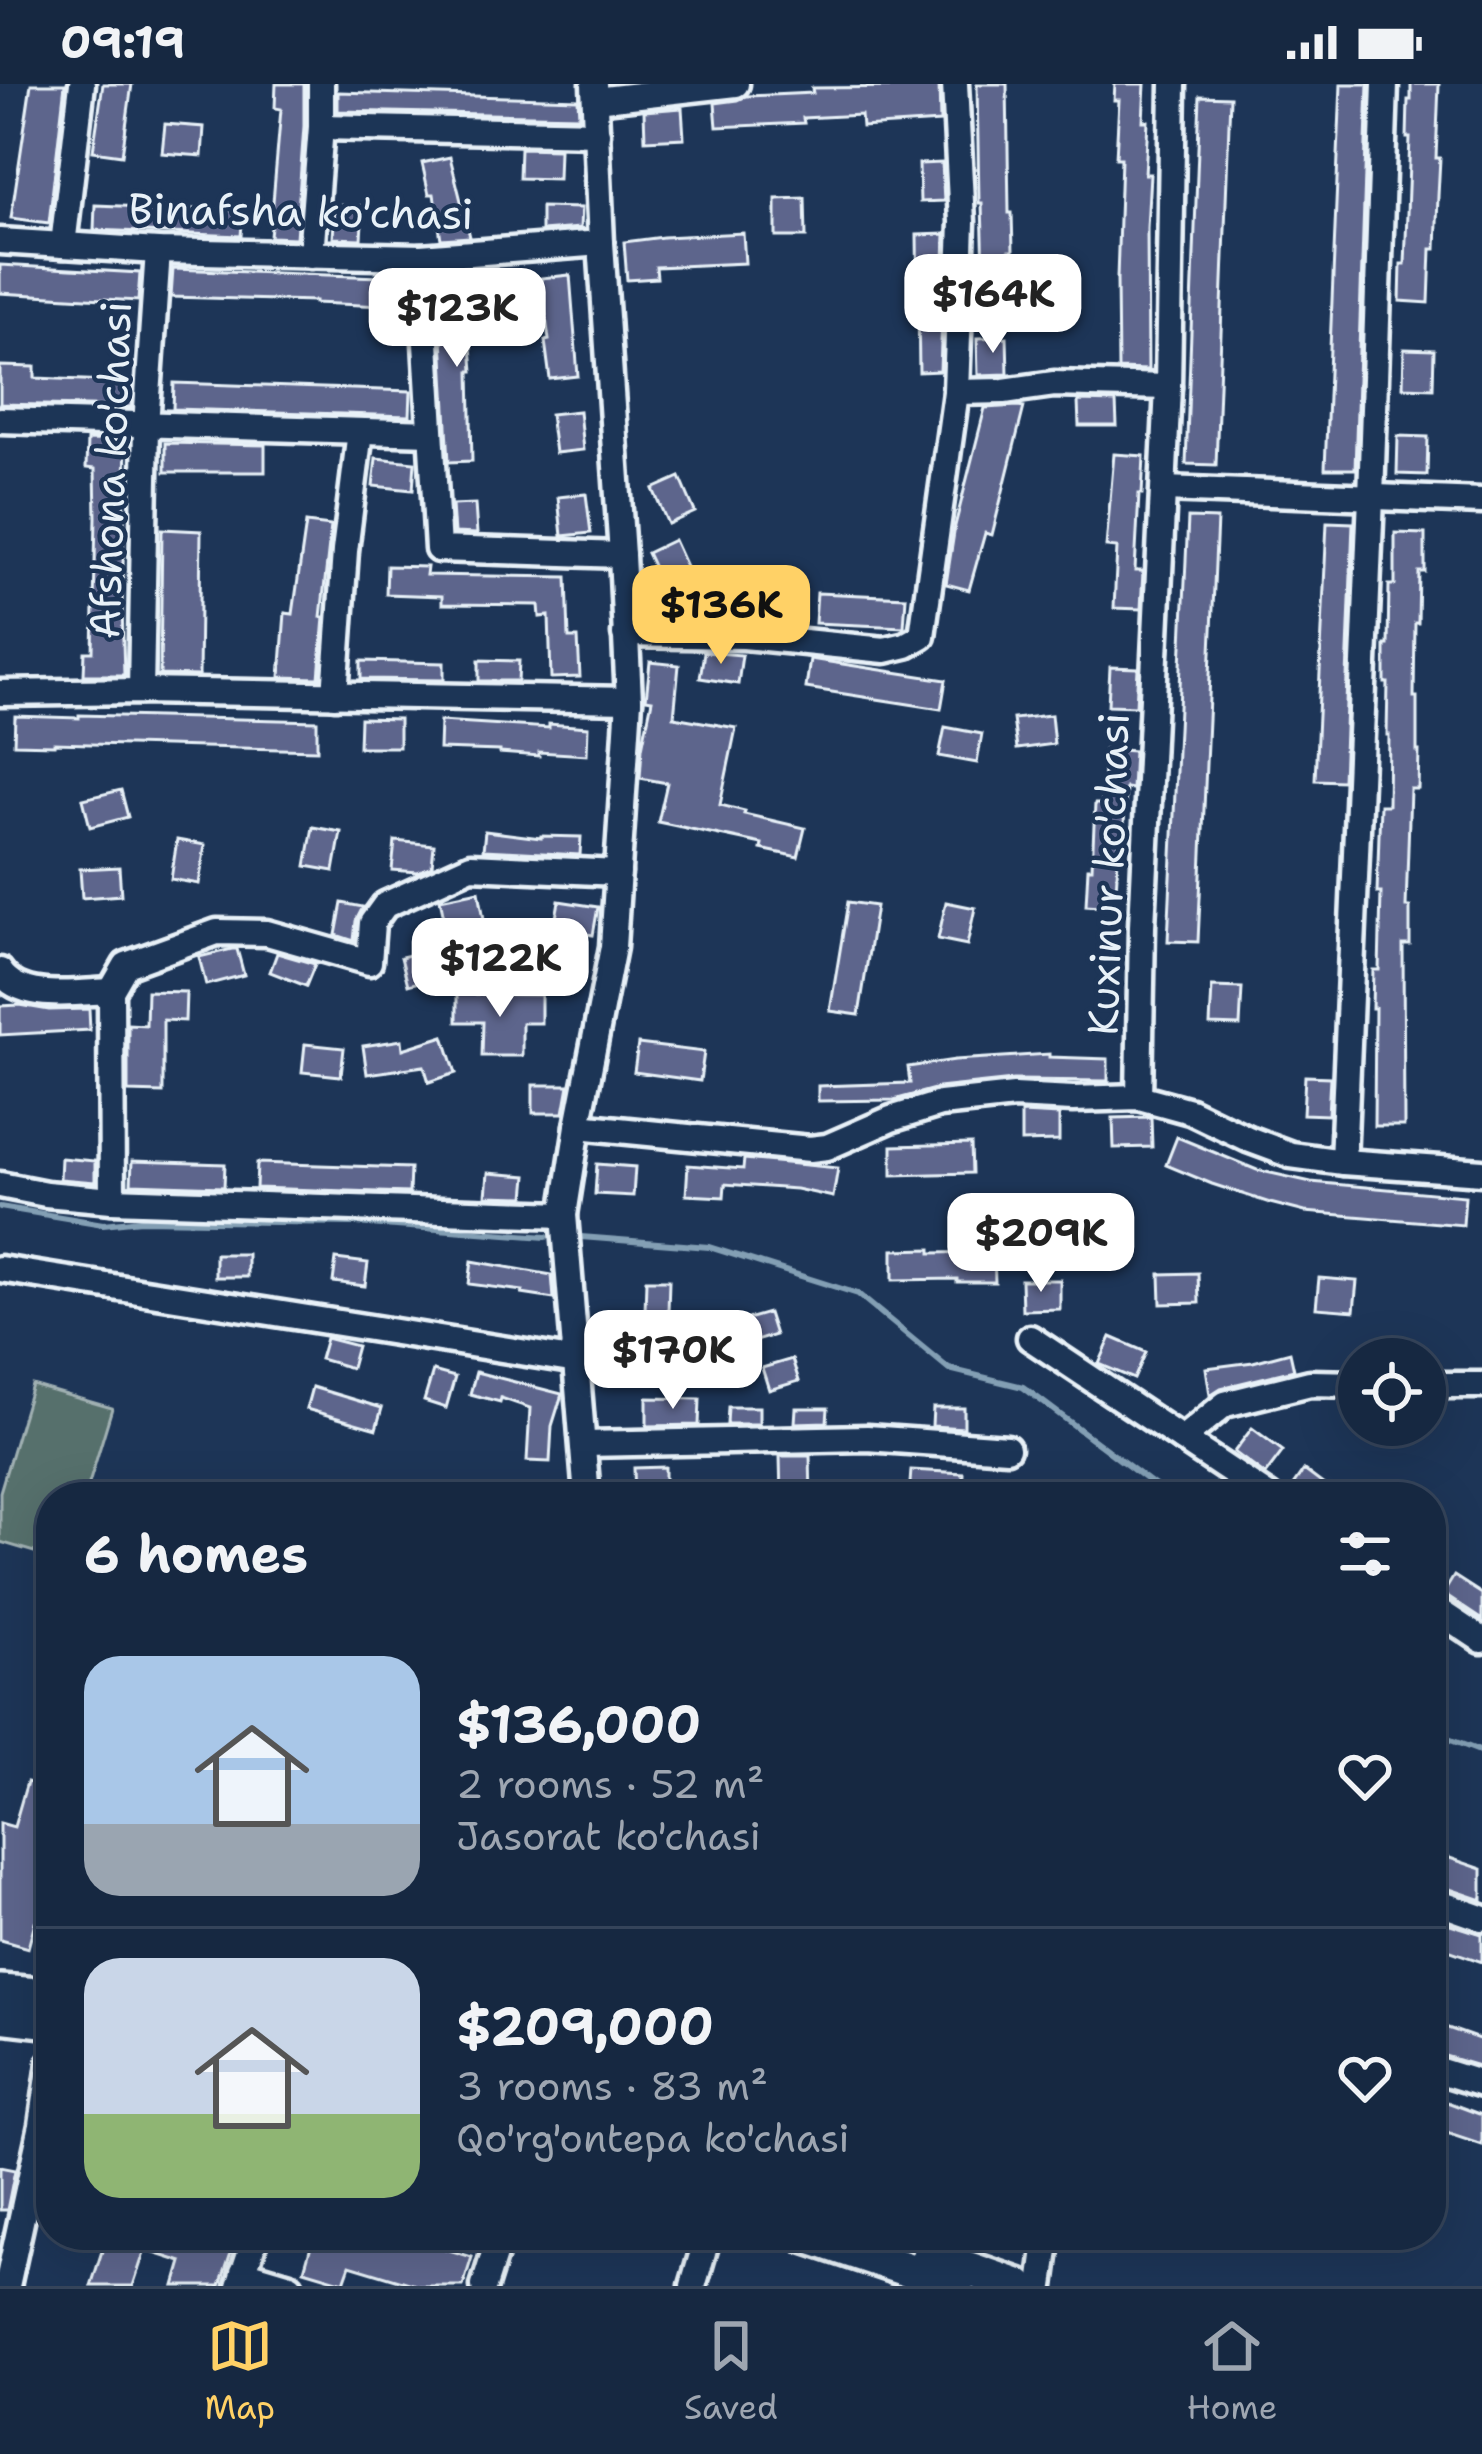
<!DOCTYPE html>
<meta charset="utf-8">
<style>
:root{--surface:#162841;--page:#23344c;--text:#f1f3f6;--muted:#9ea6b1;--line:#35445a;--accent:#ffd166}
body{margin:0;font-family:"Shantell Sans",sans-serif;background:var(--page);color:var(--text);height:100vh;display:flex;flex-direction:column;font-size:45px;white-space:nowrap}
*{box-sizing:border-box;margin:0}
p{font-size:39px;color:var(--muted)}
.icon{flex:none;width:66px;height:66px;fill:none;stroke:currentColor;stroke-width:2;stroke-linecap:round;stroke-linejoin:round}
.map{position:relative;flex:1;overflow:hidden}
.panel{position:absolute;left:36px;top:1398px;width:1410px;height:768px;display:flex;flex-direction:column;background:var(--surface);border-radius:48px;box-shadow:0 12px 48px #0002,0 0 0 3px var(--line)}
.panel>*{flex:none}
.fabs{position:absolute;left:1338px;top:1254px;display:grid;gap:24px}
.fabs a{display:grid;place-items:center;width:108px;height:108px;border-radius:50%;background:var(--surface);box-shadow:0 12px 48px #0002,0 0 0 3px var(--line);font-size:60px}
.price{position:absolute;translate:-50% -102px;padding:0 27px;border-radius:24px;background:#fff;color:#222;font-size:39px;line-height:78px;filter:drop-shadow(0 3px 6px #0008)}
.price::after{content:'';position:absolute;left:50%;top:72px;width:36px;height:27px;margin-left:-18px;background:inherit;clip-path:polygon(0 0,100% 0,50% 100%)}
.price.active{background:var(--accent);color:#111}
ul{padding:0;list-style:none}
li{display:flex;align-items:center;gap:36px;height:300px;padding:0 48px}
li+li{border-top:3px solid var(--line)}
li span{display:grid;place-items:center;flex:none;width:336px;height:240px;border-radius:36px;color:#555}
li>.icon{margin-inline-start:auto}
span .icon{width:144px;height:144px;fill:#fffc;stroke-width:1}
li b{font-size:51px}
h2{display:flex;justify-content:space-between;align-items:center;height:144px;padding:0 48px;font-size:51px}
.status{display:flex;justify-content:space-between;align-items:center;height:84px;padding:0 60px;background:var(--surface);direction:ltr}
.status svg{height:33px;fill:currentColor}
.tabs{display:flex;justify-content:space-around;align-items:center;height:168px;border-top:3px solid var(--line);background:var(--surface);font-size:33px;color:var(--muted)}
.tabs a{display:grid;justify-items:center;gap:6px}
.tabs .active{color:var(--accent)}
.map>svg:first-child{display:block}
.green{fill:#576f6c;stroke:#a0b0b2;stroke-width:3}
.lines{fill:none;stroke-linecap:round;stroke-linejoin:round}
.stream{stroke:#839fb4;stroke-width:6}
.building{fill:#5d658c;stroke:#e8f1f8;stroke-width:3}
.minor-casing{stroke:#e8f1f8;stroke-width:33}
.highway-casing{stroke:#e8f1f8;stroke-width:42}
.minor{stroke:#1d3557;stroke-width:24}
.highway{stroke:#1d3557;stroke-width:33}
.labels{text-anchor:middle;stroke-width:9;stroke-linejoin:round;paint-order:stroke}
.street-label{font-size:42px;fill:#e8f1f8;stroke:#1d3557}
</style>
<div class="status"><b>09:19</b><svg viewBox="0 0 49 12"><path d="M0 12V9h3v3zM5 12V6h3v6zM10 12V3h3v9zM15 12V0h3v12zM26 1h20v11H26zM47 4h2v5h-2z"/></svg></div>
<div class="map">
<svg width="1482" height="2202" viewBox="0 0 1482 2202">
<rect width="100%" height="100%" fill="#1d3557"/>
<filter id="ink" filterUnits="userSpaceOnUse"><feTurbulence type="fractalNoise" baseFrequency=".00833" numOctaves="2"/><feDisplacementMap in="SourceGraphic" scale="24" xChannelSelector="R" yChannelSelector="G"/><feConvolveMatrix kernelMatrix="1 2 1 2 8 2 1 2 1" color-interpolation-filters="sRGB"/></filter>
<g filter="url(#ink)">
<polygon class="green" points="32,1301 112,1324 85,1413 51,1413 51,1473 0,1458 0,1408"/>
<g class="lines">
<g class="stream">
<polyline points="0,1123 103,1140 141,1136 355,1139 546,1153"/>
<polyline points="581,1153 709,1163 858,1210 949,1285 1023,1303 1170,1413"/>
<polyline points="1431,1644 1443,1653 1482,1668"/>
</g>
</g>
<g class="building">
<polygon points="31,0 65,0 49,139 11,134"/>
<polygon points="103,0 132,0 122,71 93,67"/>
<polygon points="276,0 304,0 304,42 296,154 270,153 281,25 275,24"/>
<polygon points="916,0 939,0 940,38 862,43 861,31 803,34 804,39 717,43 715,19 738,16 747,12 813,9 812,4 916,3"/>
<polygon points="977,0 1007,0 1009,129 1012,129 1013,167 1009,167 1011,224 981,225 980,187 984,187 982,119 979,119"/>
<polygon points="1115,0 1145,0 1143,37 1148,37 1145,90 1150,90 1147,144 1148,286 1118,285 1117,195 1121,74 1116,74 1119,16 1114,16"/>
<polygon points="1341,0 1368,0 1355,385 1325,385"/>
<polygon points="1411,0 1439,0 1436,74 1440,74 1438,112 1436,165 1431,165 1429,219 1400,217 1401,180 1405,180 1410,54 1407,54 1408,16 1411,16"/>
<polygon points="338,8 578,15 579,32 338,27"/>
<polygon points="1200,12 1230,13 1216,381 1186,380"/>
<polygon points="682,24 684,54 645,56 644,27"/>
<polygon points="165,40 204,43 202,72 162,69"/>
<polygon points="520,64 559,65 558,95 519,94"/>
<polygon points="450,73 470,153 441,155 434,110 429,110 422,79"/>
<polygon points="942,79 944,117 920,118 919,80"/>
<polygon points="805,114 806,153 776,153 776,115"/>
<polygon points="95,121 243,127 241,152 94,146"/>
<polygon points="335,121 363,122 361,155 333,154"/>
<polygon points="541,123 581,124 580,144 541,147"/>
<polygon points="743,149 745,179 656,183 657,194 627,196 624,158 663,153"/>
<polygon points="945,150 940,287 919,288 917,151"/>
<polygon points="0,181 140,189 138,217 0,209"/>
<polygon points="173,185 406,194 407,223 315,219 315,217 171,213"/>
<polygon points="570,191 578,292 550,295 545,257 549,256 541,194"/>
<polygon points="466,200 473,287 470,287 472,377 449,378 439,201"/>
<polygon points="1007,253 1008,290 978,291 977,254"/>
<polygon points="1404,265 1434,266 1433,304 1403,303"/>
<polygon points="0,282 35,283 35,294 132,298 131,323 0,320"/>
<polygon points="174,299 411,307 410,332 173,325"/>
<polygon points="1078,317 1116,318 1117,342 1079,342"/>
<polygon points="1018,322 1024,323 992,451 985,449 969,506 946,500 955,442 985,324"/>
<polygon points="579,327 583,366 555,369 550,330"/>
<polygon points="1398,352 1428,353 1427,391 1397,390"/>
<polygon points="87,356 126,357 122,522 124,591 84,591 85,568 93,568 96,433 95,385 86,384"/>
<polygon points="165,359 265,361 265,388 165,388"/>
<polygon points="1114,370 1144,372 1142,410 1139,410 1135,487 1143,487 1141,525 1114,524 1117,464 1106,463"/>
<polygon points="376,374 415,378 413,406 373,402"/>
<polygon points="680,393 695,428 668,440 653,405"/>
<polygon points="586,410 591,449 562,452 558,413"/>
<polygon points="475,420 477,450 454,449 452,421"/>
<polygon points="1188,434 1217,435 1198,858 1168,857"/>
<polygon points="1327,438 1353,439 1343,697 1315,696"/>
<polygon points="306,439 331,442 321,533 324,533 319,594 280,593 285,529 293,530"/>
<polygon points="162,445 201,447 199,592 160,591"/>
<polygon points="1395,449 1425,450 1425,488 1419,488 1418,539 1415,539 1414,613 1417,613 1417,667 1419,667 1418,705 1410,705 1406,823 1410,823 1410,861 1403,861 1404,1042 1374,1042 1375,924 1372,924 1373,886 1379,886 1381,809 1377,809 1380,721 1388,721 1389,651 1387,651 1388,599 1385,599 1385,561 1388,561 1389,501 1395,501"/>
<polygon points="674,456 690,491 663,503 647,469"/>
<polygon points="387,482 427,483 426,491 567,493 569,554 578,554 580,593 551,594 549,532 540,533 539,521 442,520 442,512 386,510"/>
<polygon points="744,504 788,507 785,537 689,535 687,508"/>
<polygon points="817,509 906,513 904,543 815,539"/>
<polygon points="704,568 742,571 738,600 700,594"/>
<polygon points="810,575 946,596 941,625 806,604"/>
<polygon points="479,576 519,577 518,597 479,597"/>
<polygon points="361,577 444,579 444,596 361,595"/>
<polygon points="650,578 679,581 674,633 736,644 720,721 745,727 744,730 805,744 798,773 761,765 762,760 658,738 667,699 640,694 642,664 652,616 646,615"/>
<polygon points="1110,583 1138,584 1136,622 1108,621"/>
<polygon points="79,631 317,637 317,666 54,659 54,661 14,660 15,632 79,634"/>
<polygon points="1051,631 1054,660 1017,665 1013,635"/>
<polygon points="360,634 399,635 399,663 359,663"/>
<polygon points="440,637 549,644 549,640 588,643 587,671 539,668 539,672 500,669 500,667 439,665"/>
<polygon points="945,643 982,650 977,679 939,672"/>
<polygon points="1105,665 1134,667 1132,705 1126,704 1123,760 1119,759 1115,823 1086,821 1088,784 1092,784 1095,720 1102,720"/>
<polygon points="121,706 128,733 90,743 83,715"/>
<polygon points="313,743 341,748 334,787 306,782"/>
<polygon points="485,747 541,754 541,752 581,753 580,771 483,766"/>
<polygon points="177,756 205,761 199,800 171,795"/>
<polygon points="395,757 434,761 432,782 418,788 392,786"/>
<polygon points="119,783 121,811 82,814 80,785"/>
<polygon points="479,807 484,835 446,843 440,815"/>
<polygon points="559,817 598,823 593,851 554,845"/>
<polygon points="848,818 876,822 859,931 830,927"/>
<polygon points="946,818 975,824 967,861 938,855"/>
<polygon points="342,819 363,823 356,837 354,857 336,851"/>
<polygon points="439,864 446,891 408,901 401,873"/>
<polygon points="232,865 237,865 244,891 206,901 199,873"/>
<polygon points="277,869 315,880 306,902 270,888"/>
<polygon points="1212,903 1242,904 1240,942 1210,941"/>
<polygon points="147,907 186,908 185,937 163,936 163,1009 128,1008 128,940 146,941"/>
<polygon points="457,910 541,911 541,939 522,939 522,972 482,972 483,938 457,938"/>
<polygon points="20,921 49,926 89,925 90,946 0,951 0,922"/>
<polygon points="444,952 456,989 429,998 424,982 367,990 363,962 402,956 403,965"/>
<polygon points="305,960 344,964 341,992 302,988"/>
<polygon points="638,960 704,968 700,997 634,988"/>
<polygon points="1049,970 1049,973 1108,975 1108,997 1013,996 938,1004 894,1016 818,1017 818,1002 910,999 908,983 955,976"/>
<polygon points="1305,992 1330,993 1328,1031 1303,1030"/>
<polygon points="533,1001 569,1001 564,1029 533,1029"/>
<polygon points="1021,1029 1059,1031 1059,1057 1021,1058"/>
<polygon points="1151,1033 1152,1063 1114,1064 1113,1034"/>
<polygon points="1177,1053 1257,1086 1311,1098 1465,1112 1463,1141 1305,1128 1270,1119 1212,1100 1166,1081"/>
<polygon points="971,1060 972,1089 892,1091 892,1062"/>
<polygon points="61,1074 95,1077 95,1098 60,1095"/>
<polygon points="744,1075 838,1084 833,1113 796,1105 725,1100 724,1113 686,1111 688,1081 743,1085"/>
<polygon points="132,1077 225,1080 224,1103 131,1100"/>
<polygon points="257,1079 410,1084 409,1109 256,1104"/>
<polygon points="597,1080 635,1083 633,1112 595,1110"/>
<polygon points="488,1089 527,1092 525,1113 486,1112"/>
<polygon points="931,1165 931,1169 994,1168 995,1198 957,1198 957,1195 893,1196 893,1166"/>
<rect x="215" y="1170" width="32" height="23"/>
<polygon points="336,1175 368,1179 365,1202 333,1198"/>
<polygon points="472,1177 552,1191 554,1215 522,1210 523,1207 469,1200"/>
<polygon points="1198,1189 1199,1219 1161,1220 1160,1190"/>
<polygon points="1319,1194 1357,1197 1354,1227 1316,1224"/>
<polygon points="646,1196 669,1196 668,1228 645,1228"/>
<polygon points="1021,1196 1060,1196 1060,1225 1022,1226"/>
<polygon points="768,1229 775,1251 736,1263 703,1266 701,1243 730,1240"/>
<polygon points="1111,1253 1146,1268 1134,1295 1099,1280"/>
<polygon points="326,1254 357,1262 351,1284 320,1275"/>
<polygon points="1290,1268 1294,1286 1221,1304 1210,1311 1206,1284 1253,1278"/>
<polygon points="792,1275 799,1297 769,1306 762,1284"/>
<polygon points="433,1287 455,1293 446,1324 424,1317"/>
<polygon points="476,1288 562,1310 552,1342 550,1378 527,1377 530,1324 501,1314 500,1318 470,1310"/>
<polygon points="312,1303 382,1324 376,1345 306,1325"/>
<polygon points="647,1314 700,1315 699,1341 647,1342"/>
<polygon points="728,1323 759,1323 759,1340 727,1340"/>
<polygon points="796,1324 828,1324 827,1338 795,1339"/>
<polygon points="933,1324 964,1324 964,1344 932,1342"/>
<polygon points="1252,1344 1283,1367 1265,1391 1234,1368"/>
<polygon points="780,1372 810,1372 811,1413 781,1413"/>
<polygon points="665,1383 665,1413 635,1413 634,1384"/>
<polygon points="911,1386 963,1389 962,1413 909,1413"/>
<polygon points="1304,1386 1340,1413 1285,1413"/>
<polygon points="1454,1492 1482,1510 1482,1536 1443,1510"/>
<polygon points="27,1698 51,1705 51,1844 35,1838 28,1864 0,1856 0,1739 14,1743"/>
<polygon points="1441,1771 1482,1785 1482,1816 1432,1799"/>
<polygon points="1431,1834 1482,1850 1482,1878 1431,1860"/>
<polygon points="1431,1938 1482,1956 1482,1983 1431,1968"/>
<polygon points="1431,2012 1482,2031 1482,2061 1431,2044"/>
<polygon points="0,2083 15,2086 7,2126 0,2126"/>
<polygon points="107,2151 150,2151 189,2165 193,2151 237,2151 220,2202 175,2202 182,2178 145,2166 133,2202 91,2202"/>
<polygon points="314,2151 400,2151 472,2173 463,2202 419,2202 350,2181 344,2198 304,2186"/>
</g>
<g class="lines">
<defs>
<g id="minor">
<polyline points="595,16 736,0"/>
<polyline points="321,43 597,49"/>
<polyline points="0,157 158,167 421,173 601,159"/>
<polyline points="63,161 82,0"/>
<polyline points="311,171 321,43 321,0"/>
<polyline points="421,173 438,465 622,471"/>
<polyline points="956,308 1004,307 1054,300 1168,303"/>
<polyline points="0,336 431,349"/>
<polyline points="1164,405 1482,417"/>
<polyline points="625,550 744,552 885,566 906,561 922,552 956,308 962,138 955,0"/>
<polyline points="141,607 146,341 158,167"/>
<polyline points="0,609 141,607 629,616"/>
<polyline points="335,611 345,467 360,347"/>
<path d="M0,887C21,919 78,908 111,907"/>
<polyline points="1139,1013 1142,842 1168,303 1173,0"/>
<polyline points="578,1042 810,1065 827,1063 891,1035 940,1020 1014,1012 1073,1015 1139,1013 1190,1027 1248,1055 1291,1071 1343,1078 1482,1088"/>
<polyline points="1343,1078 1371,413 1385,0"/>
<polyline points="0,1101 46,1110 112,1116 564,1131"/>
<polyline points="112,1116 111,907 126,881 217,848 267,849 369,878 372,839 385,821 471,782 618,789"/>
<polyline points="0,1185 577,1277"/>
<polyline points="1030,1254 1269,1413"/>
<polyline points="1425,1301 1482,1301"/>
<polyline points="1182,1355 1225,1320 1310,1299 1359,1300"/>
<polyline points="585,1360 867,1354 1007,1364"/>
<polyline points="587,1413 564,1131 578,1042 613,863 629,616 622,471 601,159 594,0"/>
<polyline points="1431,1522 1482,1556"/>
<polyline points="1431,1816 1482,1834"/>
<polyline points="1431,1984 1482,2000"/>
<polyline points="243,2188 290,2202"/>
<polyline points="7,2202 42,2041 51,1979"/>
<polyline points="239,2202 256,2151"/>
<polyline points="484,2202 497,2161"/>
<polyline points="693,2202 708,2151"/>
<polyline points="1041,2202 1048,2151"/>
</g>
<g id="highway">
<polyline points="0,1908 51,1912"/>
<polyline points="0,1931 51,1937"/>
<polyline points="805,2151 956,2202"/>
<polyline points="929,2171 1018,2202"/>
</g>
</defs>
<use href="#minor" class="minor-casing"/>
<use href="#highway" class="highway-casing"/>
<use href="#minor" class="minor"/>
<use href="#highway" class="highway"/>
</g>
</g>
<g class="labels">
<g class="street-label">
<text transform="translate(301 127) rotate(1)" y="15">Binafsha ko'chasi</text>
<text transform="translate(110 386) rotate(-88)" y="15">Afshona ko'chasi</text>
<text transform="translate(1108 790) rotate(-88)" y="15">Kuxinur ko'chasi</text>
</g>
</g>
</svg>
<div class="fabs">
<a><svg class="icon" aria-label="locate" viewBox="0 0 24 24"><circle cx="12" cy="12" r="6"/><path d="M12 2v4M12 18v4M2 12h4M18 12h4"/></svg></a>
</div>
<b class="price" style="left:993px;top:272px">$164K</b>
<b class="price" style="left:457px;top:286px">$123K</b>
<b class="price active" style="left:721px;top:583px">$136K</b>
<b class="price" style="left:500px;top:936px">$122K</b>
<b class="price" style="left:1041px;top:1211px">$209K</b>
<b class="price" style="left:673px;top:1328px">$170K</b>
<section class="panel">
<h2>6 homes<svg class="icon" aria-label="filters" viewBox="0 0 24 24"><path d="M4 7h16M4 17h16"/><circle cx="9" cy="7" r="2"/><circle cx="15" cy="17" r="2"/></svg></h2>
<ul>
<li><span style="background:linear-gradient(#a9c7e8 70%,#9aa5b1 0)"><svg class="icon" aria-label="home" viewBox="0 0 24 24"><path d="M3 11l9-7 9 7M6 9v11h12V9"/></svg></span><div><b>$136,000</b><p>2 rooms · 52 m²</p><p>Jasorat ko'chasi</p></div><svg class="icon" aria-label="heart" viewBox="0 0 24 24"><path d="M12 20l-8-8c-3-5 5-10 8-4 3-6 11-1 8 4z"/></svg></li>
<li><span style="background:linear-gradient(#c9d6e8 65%,#8fb573 0)"><svg class="icon" aria-label="home" viewBox="0 0 24 24"><path d="M3 11l9-7 9 7M6 9v11h12V9"/></svg></span><div><b>$209,000</b><p>3 rooms · 83 m²</p><p>Qo'rg'ontepa ko'chasi</p></div><svg class="icon" aria-label="heart" viewBox="0 0 24 24"><path d="M12 20l-8-8c-3-5 5-10 8-4 3-6 11-1 8 4z"/></svg></li>
</ul>
</section>
</div>
<nav class="tabs">
<a class="active"><svg class="icon" aria-label="map" viewBox="0 0 24 24"><path d="M3 6l6-2 6 2 6-2v14l-6 2-6-2-6 2zM9 4v14M15 6v14"/></svg>Map</a>
<a><svg class="icon" aria-label="saved" viewBox="0 0 24 24"><path d="M7 4h10v16l-5-4-5 4z"/></svg>Saved</a>
<a><svg class="icon" aria-label="home" viewBox="0 0 24 24"><path d="M3 11l9-7 9 7M6 9v11h12V9"/></svg>Home</a>
</nav>
